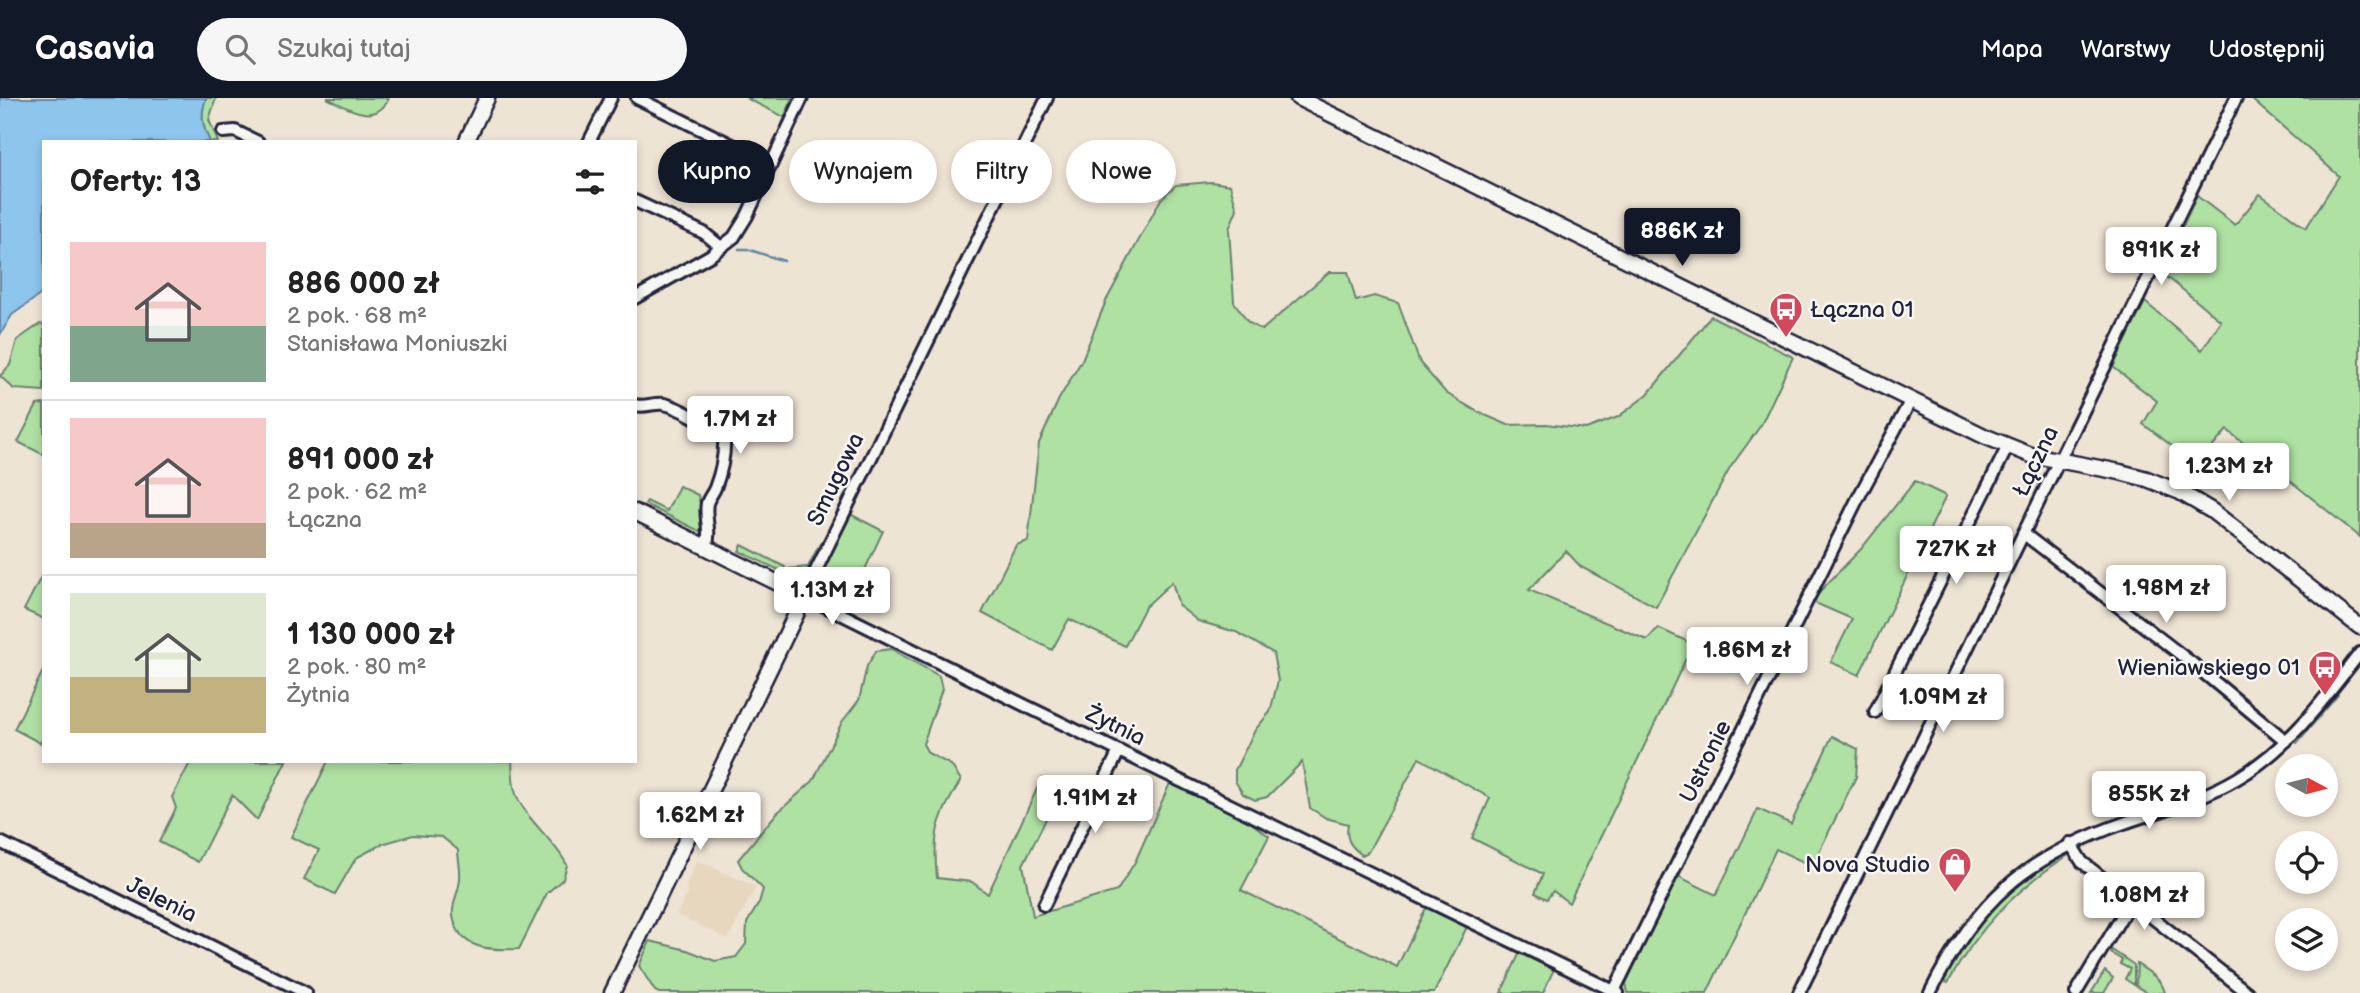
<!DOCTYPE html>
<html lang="pl">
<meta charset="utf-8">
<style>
:root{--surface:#fff;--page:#f6f6f6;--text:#222;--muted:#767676;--line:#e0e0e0;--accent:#111827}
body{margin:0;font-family:"Balsamiq Sans",sans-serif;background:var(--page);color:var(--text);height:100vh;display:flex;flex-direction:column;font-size:26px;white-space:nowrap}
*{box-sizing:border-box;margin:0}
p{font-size:23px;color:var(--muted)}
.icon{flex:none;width:38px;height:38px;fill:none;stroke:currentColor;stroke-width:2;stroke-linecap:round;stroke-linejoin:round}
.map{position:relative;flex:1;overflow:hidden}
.drawer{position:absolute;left:42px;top:42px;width:595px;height:623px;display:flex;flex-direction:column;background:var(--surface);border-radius:0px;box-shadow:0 4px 10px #0003}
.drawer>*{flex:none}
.hud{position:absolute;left:658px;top:42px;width:665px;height:63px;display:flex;gap:14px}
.needle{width:46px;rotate:97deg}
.tools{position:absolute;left:2275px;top:656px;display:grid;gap:14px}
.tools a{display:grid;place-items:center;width:63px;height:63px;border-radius:50%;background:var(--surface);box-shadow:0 4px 10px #0003;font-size:35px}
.price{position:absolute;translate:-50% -60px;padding:0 16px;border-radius:7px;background:#fff;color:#222;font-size:23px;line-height:46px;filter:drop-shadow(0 2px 4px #0008)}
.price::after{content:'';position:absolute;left:50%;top:42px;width:21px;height:16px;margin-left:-10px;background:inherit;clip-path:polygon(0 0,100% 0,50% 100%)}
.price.on{background:var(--accent);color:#fff}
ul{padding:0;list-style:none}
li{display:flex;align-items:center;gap:21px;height:175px;padding:0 28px}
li+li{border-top:2px solid var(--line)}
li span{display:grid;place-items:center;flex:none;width:196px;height:140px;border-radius:0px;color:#555}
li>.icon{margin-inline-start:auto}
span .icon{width:84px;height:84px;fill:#fffc;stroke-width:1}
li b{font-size:30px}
h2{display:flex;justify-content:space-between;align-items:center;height:84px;padding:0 28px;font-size:30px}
.chip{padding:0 24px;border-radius:32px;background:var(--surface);box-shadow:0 4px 10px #0003;font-size:24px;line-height:63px}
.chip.on{background:var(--accent);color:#fff}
header{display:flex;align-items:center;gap:42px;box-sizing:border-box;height:98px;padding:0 35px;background:var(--accent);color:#fff}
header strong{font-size:33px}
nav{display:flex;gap:38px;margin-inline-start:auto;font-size:24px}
.search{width:490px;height:63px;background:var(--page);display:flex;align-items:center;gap:18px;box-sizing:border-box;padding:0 24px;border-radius:38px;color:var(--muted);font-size:26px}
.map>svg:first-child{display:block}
.built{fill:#e8d7bf}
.green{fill:#afe1a3;stroke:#68826f;stroke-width:2}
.water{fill:#8ec5ec;stroke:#6384a5;stroke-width:2}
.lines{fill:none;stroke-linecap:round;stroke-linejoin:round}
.stream{stroke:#6384a5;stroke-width:2.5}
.street-casing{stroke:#22223b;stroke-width:16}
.secondary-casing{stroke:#22223b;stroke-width:19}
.street{stroke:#f6f6f2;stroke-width:10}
.secondary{stroke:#f6f6f2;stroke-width:14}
.labels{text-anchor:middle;stroke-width:5;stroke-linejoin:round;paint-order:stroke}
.poi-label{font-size:23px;fill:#22223b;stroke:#f6f6f2;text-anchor:end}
.street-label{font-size:23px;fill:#22223b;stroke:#f6f6f2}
</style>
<header>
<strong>Casavia</strong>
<div class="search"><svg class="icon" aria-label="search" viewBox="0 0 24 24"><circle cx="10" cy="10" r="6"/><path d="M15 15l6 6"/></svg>Szukaj tutaj</div>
<nav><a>Mapa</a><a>Warstwy</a><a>Udostępnij</a></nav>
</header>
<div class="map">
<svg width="2360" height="895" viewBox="0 0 2360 895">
<rect width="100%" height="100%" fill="#eee4d4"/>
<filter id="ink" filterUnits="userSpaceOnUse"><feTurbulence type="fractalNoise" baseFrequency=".0143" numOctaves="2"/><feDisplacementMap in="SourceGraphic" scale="14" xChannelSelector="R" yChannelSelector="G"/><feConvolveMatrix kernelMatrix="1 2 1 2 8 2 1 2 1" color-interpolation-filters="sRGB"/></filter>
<g filter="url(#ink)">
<polygon class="built" points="697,762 756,789 728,841 677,817 687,795 686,787"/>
<g class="green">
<path d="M206,0H216L209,22L218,44H210C202,27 200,18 206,0Z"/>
<path d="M327,0H389C375,29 348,10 327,0Z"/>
<polygon points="746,0 793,0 784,19"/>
<polygon points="2250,0 2360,0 2360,439 2227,332 2197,367 2143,326 2157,303 2113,269 2145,204 2202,252 2221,223 2161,174 2197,98 2235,127 2260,96 2306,130 2339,78"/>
<path d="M1211,84L1230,87L1237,111L1229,131L1234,204L1248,224L1262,232L1329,174H1348L1356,203L1374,198L1398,205L1420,265L1446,295L1478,314L1508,327L1546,326L1586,331L1618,319L1648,296L1711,218L1793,259L1761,327L1730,370L1656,509L1581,469L1566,453L1529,492L1647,542L1658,530L1693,546L1569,805L1553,793L1547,801L1535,795L1543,776L1472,740L1490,700L1419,660L1368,754L1362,757C1350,748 1345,741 1348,726L1326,720L1310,710L1302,664L1267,699L1255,702L1243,696L1235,683V672L1255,632L1270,614L1278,583L1273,555L1236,534L1198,523L1179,508L1172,484L1145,509L1125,548L1069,521L1052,552L982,515L1016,447L1028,443L1039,345L1059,301L1082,262L1106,203L1161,101L1176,87Z"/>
<polygon points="40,226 44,227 44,293 14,291 0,278 10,267 17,242"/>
<polygon points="44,306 44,357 18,344 37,307"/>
<polygon points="1915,383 1946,398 1859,577 1831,564 1852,521 1813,504 1824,489 1861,451"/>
<polygon points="679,388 698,397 707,437 645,406 647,403 667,413"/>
<polygon points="850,416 883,433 847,510 813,493"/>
<polygon points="742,447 785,469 783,474 739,453"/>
<polygon points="818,449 801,486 790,482 791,479 786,477 789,471 808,469"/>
<polygon points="44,473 44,521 24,512"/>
<path d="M891,551L939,578L942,591L923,646L928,655L951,667L961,682C938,721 932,733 937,780L972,784L988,796L1042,680L1062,689L1023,767L1033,818L1117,793L1135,764L1170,685L1247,722L1269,738L1241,792L1397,869L1427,808L1468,827L1434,895H659L655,893L639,868L650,843L687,852L715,863L736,859L746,846L747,825L759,805L763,791L742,770L738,762L776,716L813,683L842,624L859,602L867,568L876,553Z"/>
<polygon points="44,571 44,639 40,645 14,631"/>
<polygon points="2335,595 2338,597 2297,645 2294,643"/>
<polygon points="1832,638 1858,651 1856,679 1812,768 1776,751 1707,895 1628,895 1626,885 1678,778 1716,797 1758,711 1791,726"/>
<polygon points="191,663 286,663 257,722 232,697 198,764 159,744 176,710 172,699"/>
<path d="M328,663H512C513,674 512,686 516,696C527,724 554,741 567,767L563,781L547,795L519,851C491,852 459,853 453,818C451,806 460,792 460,780C461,771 458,761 458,752L442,739L413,737L382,746L356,760L335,796L304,781L319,752L291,739Z"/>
<path d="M2060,757L2067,758C2014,793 1979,829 1948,885L1942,883C1970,830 2006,786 2060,757Z"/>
<polygon points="1521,852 1555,869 1543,895 1501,895"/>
<polygon points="2112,852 2134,867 2134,887 2125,881 2130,871 2120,866 2122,862 2111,855"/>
<path d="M2137,866C2149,874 2162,881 2165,895H2148L2136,888Z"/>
<polygon points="2105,873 2113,880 2104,895 2091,895"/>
</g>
<path class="water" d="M0,0H206C200,18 202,27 210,44H44V194L12,217L0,237Z"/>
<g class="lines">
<polyline class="stream" points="739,151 747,151 784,163"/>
<defs>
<g id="street">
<polyline points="637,0 771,66"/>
<polyline points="1047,0 803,499 811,501 1026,608 1618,895"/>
<polyline points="223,34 235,33 258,44"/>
<polyline points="589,44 611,0"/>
<polyline points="635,103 704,135 721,149"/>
<polyline points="635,200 711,157 734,139 747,118 802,0"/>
<path d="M635,307C646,310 655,304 664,306C679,309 713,329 724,340C725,358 722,372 715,390C713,395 709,399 707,405C704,420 712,434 706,449"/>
<polyline points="2024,436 2193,566 2286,643"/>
<polyline points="1875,614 2008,348"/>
<polyline points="0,744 306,895"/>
<polyline points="2070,745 2082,764 2248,895"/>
<polyline points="1044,807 1119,653"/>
<polyline points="1614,893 1857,402 1911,302"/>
<polyline points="1799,895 2236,0"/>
<path d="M1930,895C1976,802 2026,759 2124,725C2162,712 2203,701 2238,680C2289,650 2324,601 2360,555"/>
<polyline points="2076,895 2131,803"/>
</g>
<g id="secondary">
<polyline points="1298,0 1984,338 2031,357 2120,374 2147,381 2180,394 2212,413 2360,529"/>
<polyline points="466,44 487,0"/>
<polyline points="612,895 803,502 800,496 635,414"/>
</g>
</defs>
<use href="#street" class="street-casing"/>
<use href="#secondary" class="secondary-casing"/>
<use href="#street" class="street"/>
<use href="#secondary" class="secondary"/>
</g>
</g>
<defs>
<symbol id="bus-pin" viewBox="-11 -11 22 30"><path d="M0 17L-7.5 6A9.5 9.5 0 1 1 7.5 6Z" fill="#d1495b" stroke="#f6f6f2"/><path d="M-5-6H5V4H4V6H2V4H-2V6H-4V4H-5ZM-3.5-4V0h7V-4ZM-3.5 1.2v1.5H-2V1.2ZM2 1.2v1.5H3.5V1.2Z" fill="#fff"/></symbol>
<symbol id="shop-pin" viewBox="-11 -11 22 30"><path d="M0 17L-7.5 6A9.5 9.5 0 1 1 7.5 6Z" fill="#d1495b" stroke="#f6f6f2"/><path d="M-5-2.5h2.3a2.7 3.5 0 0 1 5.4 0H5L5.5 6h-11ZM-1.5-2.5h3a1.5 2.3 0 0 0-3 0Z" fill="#fff"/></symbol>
</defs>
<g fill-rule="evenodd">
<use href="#bus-pin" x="1767" y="192" width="38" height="52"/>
<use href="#bus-pin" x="2306" y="550" width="38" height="52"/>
<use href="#shop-pin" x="1936" y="747" width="38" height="52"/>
</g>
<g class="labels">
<g class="poi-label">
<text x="1810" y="219" text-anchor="start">Łączna 01</text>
<text x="2300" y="577">Wieniawskiego 01</text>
<text x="1930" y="774">Nova Studio</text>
</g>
<g class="street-label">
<text transform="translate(2035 363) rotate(-64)" y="8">Łączna</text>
<text transform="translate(835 381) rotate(-64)" y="8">Smugowa</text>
<text transform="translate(1116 627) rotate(26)" y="8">Żytnia</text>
<text transform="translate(1705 663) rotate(-64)" y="8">Ustronie</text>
<text transform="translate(162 801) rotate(26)" y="8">Jelenia</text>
</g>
</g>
</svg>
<div class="tools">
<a><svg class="needle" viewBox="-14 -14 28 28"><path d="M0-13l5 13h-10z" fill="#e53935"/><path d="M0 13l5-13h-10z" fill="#767676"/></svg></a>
<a><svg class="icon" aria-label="locate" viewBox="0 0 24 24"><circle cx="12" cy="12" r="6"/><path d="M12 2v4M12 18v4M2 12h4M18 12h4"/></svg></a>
<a><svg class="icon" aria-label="layers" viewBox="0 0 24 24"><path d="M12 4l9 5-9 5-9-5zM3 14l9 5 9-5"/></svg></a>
</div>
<b class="price on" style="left:1682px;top:170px">886K zł</b>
<b class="price" style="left:2161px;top:189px">891K zł</b>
<b class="price" style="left:740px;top:358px">1.7M zł</b>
<b class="price" style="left:2229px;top:405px">1.23M zł</b>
<b class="price" style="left:1956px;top:488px">727K zł</b>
<b class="price" style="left:2166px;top:527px">1.98M zł</b>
<b class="price" style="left:832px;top:529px">1.13M zł</b>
<b class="price" style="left:1747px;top:589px">1.86M zł</b>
<b class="price" style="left:1943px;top:636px">1.09M zł</b>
<b class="price" style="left:2149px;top:733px">855K zł</b>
<b class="price" style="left:1095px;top:737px">1.91M zł</b>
<b class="price" style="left:700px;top:754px">1.62M zł</b>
<b class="price" style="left:2144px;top:834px">1.08M zł</b>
<div class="hud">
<a class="chip on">Kupno</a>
<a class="chip">Wynajem</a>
<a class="chip">Filtry</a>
<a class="chip">Nowe</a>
</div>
<section class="drawer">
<h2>Oferty: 13<svg class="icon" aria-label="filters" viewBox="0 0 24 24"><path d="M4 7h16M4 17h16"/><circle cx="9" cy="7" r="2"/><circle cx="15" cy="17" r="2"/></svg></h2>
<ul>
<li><span style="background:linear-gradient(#f6c9c9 60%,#7fa58c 0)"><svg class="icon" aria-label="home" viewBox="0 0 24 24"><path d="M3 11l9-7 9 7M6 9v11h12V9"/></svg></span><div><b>886 000 zł</b><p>2 pok. · 68 m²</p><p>Stanisława Moniuszki</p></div></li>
<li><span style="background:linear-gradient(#f6c9c9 75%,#b9a48a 0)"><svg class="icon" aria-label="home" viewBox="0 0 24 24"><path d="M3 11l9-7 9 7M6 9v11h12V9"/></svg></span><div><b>891 000 zł</b><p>2 pok. · 62 m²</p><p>Łączna</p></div></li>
<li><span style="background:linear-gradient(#dfe7d0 60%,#c2b280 0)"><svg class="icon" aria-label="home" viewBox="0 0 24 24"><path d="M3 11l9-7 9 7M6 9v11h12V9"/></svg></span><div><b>1 130 000 zł</b><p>2 pok. · 80 m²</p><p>Żytnia</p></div></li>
</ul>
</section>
</div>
